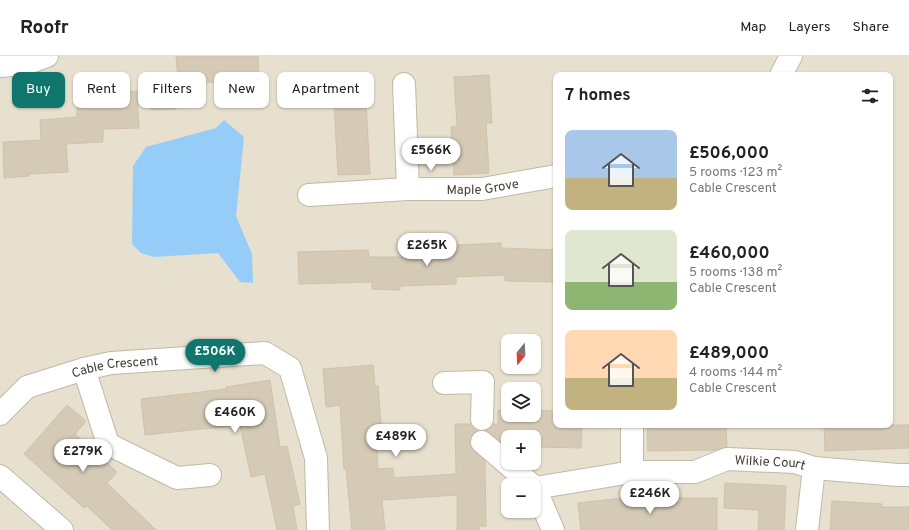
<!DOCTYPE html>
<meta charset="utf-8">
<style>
:root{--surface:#fff;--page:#f2f2f2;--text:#222;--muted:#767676;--line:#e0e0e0;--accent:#0f766e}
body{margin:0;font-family:Overpass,sans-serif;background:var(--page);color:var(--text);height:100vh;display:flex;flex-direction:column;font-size:15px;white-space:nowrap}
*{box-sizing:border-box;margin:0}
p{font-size:13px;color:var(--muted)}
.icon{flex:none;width:22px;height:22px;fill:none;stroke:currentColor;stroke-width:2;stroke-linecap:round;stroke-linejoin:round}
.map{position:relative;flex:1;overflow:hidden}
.side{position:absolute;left:553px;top:16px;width:340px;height:356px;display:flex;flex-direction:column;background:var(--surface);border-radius:8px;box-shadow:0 1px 3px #0004}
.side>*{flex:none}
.top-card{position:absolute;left:12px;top:16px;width:380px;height:36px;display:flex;gap:8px}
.needle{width:26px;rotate:198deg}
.fabs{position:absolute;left:501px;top:278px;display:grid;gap:8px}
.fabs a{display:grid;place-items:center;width:40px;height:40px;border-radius:8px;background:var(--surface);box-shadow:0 1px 3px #0004;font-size:20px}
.price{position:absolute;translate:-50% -34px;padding:0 9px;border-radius:14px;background:#fff;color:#222;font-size:13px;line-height:26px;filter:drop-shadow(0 1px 2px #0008)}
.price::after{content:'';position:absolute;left:50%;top:24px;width:12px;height:9px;margin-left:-6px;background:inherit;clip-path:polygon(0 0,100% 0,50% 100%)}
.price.on{background:var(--accent);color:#fff}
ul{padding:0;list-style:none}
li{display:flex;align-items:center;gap:12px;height:100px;padding:0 12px}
li span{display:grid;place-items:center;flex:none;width:112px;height:80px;border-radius:8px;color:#555}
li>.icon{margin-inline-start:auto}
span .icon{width:48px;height:48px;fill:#fffc;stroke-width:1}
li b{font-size:17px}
h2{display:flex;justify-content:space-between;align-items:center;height:48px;padding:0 12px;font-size:17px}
.tag{padding:0 14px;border-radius:8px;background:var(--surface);box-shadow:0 1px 3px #0004;font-size:14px;line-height:36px}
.tag.on{background:var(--accent);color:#fff}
header{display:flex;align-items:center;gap:24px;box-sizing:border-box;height:56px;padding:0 20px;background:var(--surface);border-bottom:1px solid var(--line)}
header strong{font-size:19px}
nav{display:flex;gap:22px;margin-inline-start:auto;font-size:14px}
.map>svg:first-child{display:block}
.residential{fill:#e7e0cf;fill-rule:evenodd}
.water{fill:#96cdf8}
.building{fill:#d5cab6;stroke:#d1c2a8}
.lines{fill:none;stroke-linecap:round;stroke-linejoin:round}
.minor-casing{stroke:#c1b9a6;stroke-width:24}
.minor{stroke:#fff;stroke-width:22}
.labels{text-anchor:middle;stroke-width:3;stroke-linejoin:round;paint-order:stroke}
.street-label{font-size:13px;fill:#443e32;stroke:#fff}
</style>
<header>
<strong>Roofr</strong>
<nav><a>Map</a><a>Layers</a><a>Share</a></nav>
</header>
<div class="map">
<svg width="909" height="474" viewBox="0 0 909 474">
<rect width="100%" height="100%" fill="#f3eee1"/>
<path class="residential" d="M0,0H909V474H0ZM556,19H890V369H556ZM508,285H534V311H508ZM508,333H534V359H508ZM508,381H534V407H508ZM508,429H534V455H508Z"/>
<polygon class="water" points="224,64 244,81 236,160 252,198 253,227 240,226 218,197 154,201 141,197 132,188 133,110 146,91 216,72"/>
<g class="building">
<polygon points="176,0 258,0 259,23 201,27 201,35 179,36"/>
<polygon points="174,17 176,53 151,54 149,18"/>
<polygon points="489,19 492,67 486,67 489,117 454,119 451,71 457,70 454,21"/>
<polygon points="137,35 139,72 103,73 103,86 66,88 68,116 29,118 29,120 4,122 3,86 41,84 40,64 77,61 77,51 113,50 112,37"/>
<polygon points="366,47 370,118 338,119 334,48"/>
<polygon points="501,187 501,192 556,194 556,226 505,225 505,219 456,221 456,228 400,230 400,234 372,233 372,226 299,228 298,196 368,194 369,201 411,201 411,198 457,196 457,189"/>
<polygon points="373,309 375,330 378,330 381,370 375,370 378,413 393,412 394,422 456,418 455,368 471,368 478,374 473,378 470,383 470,390 474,395 485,405 486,470 479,470 479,474 457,474 457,439 382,444 385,474 352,474 346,413 344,413 340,349 326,351 323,313"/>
<polygon points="270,324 280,391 287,390 300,448 293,450 297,474 277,474 265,418 251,421 240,369 145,379 141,343 226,333 226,331"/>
<polygon points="67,349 86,365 75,378 117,416 107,427 156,474 112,474 87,450 84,452 24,398"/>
<polygon points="498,354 508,354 508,359 534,359 534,354 556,355 556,369 582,369 581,392 534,391 534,381 508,381 508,391 507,391 486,374 493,368 498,368"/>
<polygon points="647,369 726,369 727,391 717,394 648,395"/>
<polygon points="824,369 909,369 909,392 825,395"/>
<polygon points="725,427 786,430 784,474 758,474 759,454 724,452"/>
<polygon points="623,442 623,448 680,446 680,442 717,442 717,474 581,474 578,447"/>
<polygon points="832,445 882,448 882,451 909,451 909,474 830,474"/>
</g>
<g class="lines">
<defs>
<g id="minor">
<polyline points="0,10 25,8 47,0"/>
<polyline points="781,19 791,0"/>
<polyline points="404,28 408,133"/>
<path id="s1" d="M309,139L408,133H482L556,120"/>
<polyline points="84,313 108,388 177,422 210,419"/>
<polyline points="444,327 483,326 482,363"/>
<path id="s2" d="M0,358L27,331L84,313L111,307L265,297L290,312L316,402L318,474"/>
<polyline points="482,386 532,429"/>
<polyline points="632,416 632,369"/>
<polyline points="0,420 62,474"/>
<path id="s3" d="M553,474L535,432L632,416H695L727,403L795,406L814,412"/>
<polyline points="807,474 814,412 898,419 909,419"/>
</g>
</defs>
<use href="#minor" class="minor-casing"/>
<use href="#minor" class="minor"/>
</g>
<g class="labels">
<g class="street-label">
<text dy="5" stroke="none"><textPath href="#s1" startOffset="174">Maple Grove</textPath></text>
<text dy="5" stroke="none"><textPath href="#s2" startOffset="129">Cable Crescent</textPath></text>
<text dy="5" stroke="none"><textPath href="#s3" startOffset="285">Wilkie Court</textPath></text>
</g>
</g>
</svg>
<div class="fabs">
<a><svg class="needle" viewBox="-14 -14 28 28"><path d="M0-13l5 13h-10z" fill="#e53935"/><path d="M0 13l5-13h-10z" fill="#767676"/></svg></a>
<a><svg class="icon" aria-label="layers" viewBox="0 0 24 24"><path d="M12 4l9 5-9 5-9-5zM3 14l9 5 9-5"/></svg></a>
<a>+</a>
<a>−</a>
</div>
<b class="price" style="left:431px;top:116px">£566K</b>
<b class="price" style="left:427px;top:211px">£265K</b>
<b class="price on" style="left:215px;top:317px">£506K</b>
<b class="price" style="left:235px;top:378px">£460K</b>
<b class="price" style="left:396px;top:402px">£489K</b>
<b class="price" style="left:83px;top:417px">£279K</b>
<b class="price" style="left:650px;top:459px">£246K</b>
<div class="top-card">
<a class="tag on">Buy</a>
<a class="tag">Rent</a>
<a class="tag">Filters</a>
<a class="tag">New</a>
<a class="tag">Apartment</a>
</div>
<section class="side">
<h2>7 homes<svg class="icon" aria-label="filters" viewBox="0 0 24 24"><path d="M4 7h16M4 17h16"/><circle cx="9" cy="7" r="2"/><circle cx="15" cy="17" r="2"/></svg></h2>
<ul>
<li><span style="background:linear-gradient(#a9c7e8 60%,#c2b280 0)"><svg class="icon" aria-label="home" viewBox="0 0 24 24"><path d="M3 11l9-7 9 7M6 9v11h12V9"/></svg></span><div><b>£506,000</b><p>5 rooms · 123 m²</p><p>Cable Crescent</p></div></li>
<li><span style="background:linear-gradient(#dfe7d0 65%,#8fb573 0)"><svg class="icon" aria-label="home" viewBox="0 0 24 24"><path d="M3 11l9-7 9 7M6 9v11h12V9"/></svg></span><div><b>£460,000</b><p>5 rooms · 138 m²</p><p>Cable Crescent</p></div></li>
<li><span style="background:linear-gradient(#ffd9b3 60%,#c2b280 0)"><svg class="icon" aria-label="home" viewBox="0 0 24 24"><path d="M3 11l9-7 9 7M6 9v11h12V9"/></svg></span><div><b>£489,000</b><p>4 rooms · 144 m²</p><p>Cable Crescent</p></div></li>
</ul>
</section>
</div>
